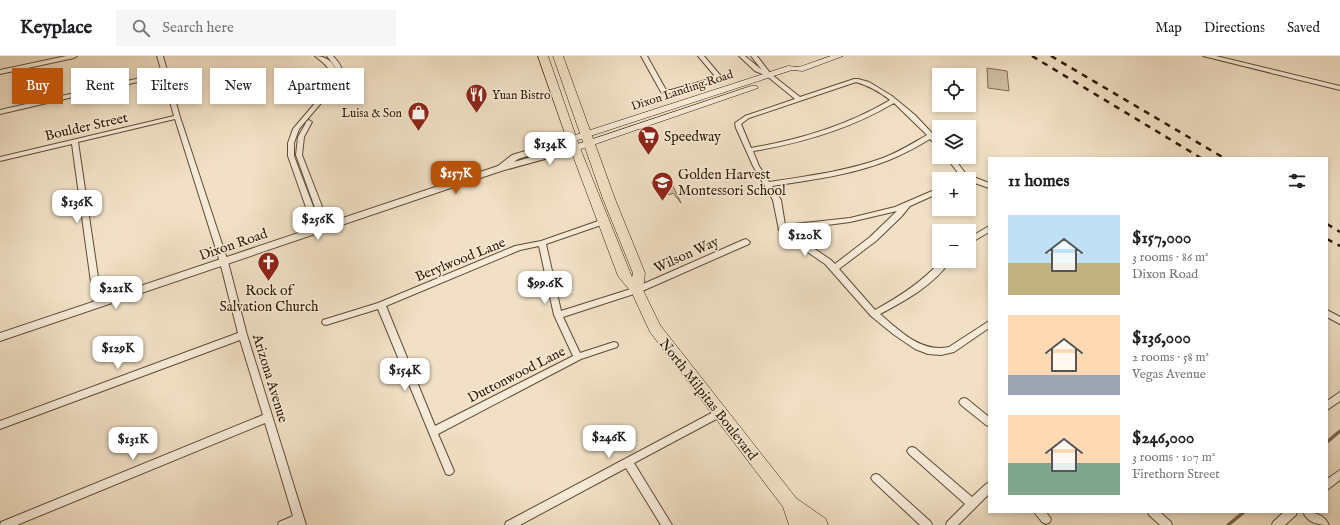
<!DOCTYPE html>
<meta charset="utf-8">
<style>
:root{--surface:#fff;--page:#f6f6f6;--text:#202124;--muted:#757577;--line:#e0e0e0;--accent:#b45309}
body{margin:0;font-family:"IM FELL English",serif;background:var(--page);color:var(--text);height:100vh;display:flex;flex-direction:column;font-size:15px;white-space:nowrap}
*{box-sizing:border-box;margin:0}
p{font-size:13px;color:var(--muted)}
.icon{flex:none;width:22px;height:22px;fill:none;stroke:currentColor;stroke-width:2;stroke-linecap:round;stroke-linejoin:round}
.map{position:relative;flex:1;overflow:hidden}
.details{position:absolute;left:988px;top:101px;width:340px;height:356px;display:flex;flex-direction:column;background:var(--surface);border-radius:0px;box-shadow:0 2px 6px #0003}
.details>*{flex:none}
.hud{position:absolute;left:12px;top:12px;width:380px;height:36px;display:flex;gap:8px}
.buttons{position:absolute;left:932px;top:12px;display:grid;gap:8px}
.buttons a{display:grid;place-items:center;width:44px;height:44px;border-radius:0px;background:var(--surface);box-shadow:0 2px 6px #0003;font-size:20px}
.price{position:absolute;translate:-50% -34px;padding:0 9px;border-radius:8px;background:#fff;color:#222;font-size:13px;line-height:26px;filter:drop-shadow(0 1px 2px #0008)}
.price::after{content:'';position:absolute;left:50%;top:24px;width:12px;height:9px;margin-left:-6px;background:inherit;clip-path:polygon(0 0,100% 0,50% 100%)}
.price.on{background:var(--accent);color:#fff}
ul{padding:0;list-style:none}
li{display:flex;align-items:center;gap:12px;height:100px;padding:0 20px}
li span{display:grid;place-items:center;flex:none;width:112px;height:80px;border-radius:0px;color:#555}
li>.icon{margin-inline-start:auto}
span .icon{width:48px;height:48px;fill:#fffc;stroke-width:1}
li b{font-size:17px}
h2{display:flex;justify-content:space-between;align-items:center;height:48px;padding:0 20px;font-size:17px}
.pill{padding:0 14px;border-radius:0px;background:var(--surface);box-shadow:0 2px 6px #0003;font-size:14px;line-height:36px}
.pill.on{background:var(--accent);color:#fff}
header{display:flex;align-items:center;gap:24px;box-sizing:border-box;height:56px;padding:0 20px;background:var(--surface);border-bottom:1px solid var(--line)}
header strong{font-size:19px}
nav{display:flex;gap:22px;margin-inline-start:auto;font-size:14px}
.search{width:280px;height:36px;background:var(--page);display:flex;align-items:center;gap:10px;box-sizing:border-box;padding:0 14px;border-radius:0px;color:var(--muted);font-size:15px}
.map>svg:first-child{display:block}
.green{fill:#d0bea4;stroke:#7f6c52}
.lines{fill:none;stroke-linecap:round;stroke-linejoin:round}
.stream{stroke:#7b684e;stroke-width:3.5}
.minor-casing{stroke:#5f4b31;stroke-width:2}
.tertiary-casing{stroke:#5f4b31;stroke-width:2}
.secondary-casing{stroke:#2e1900;stroke-width:1}
.primary-casing{stroke:#2e1900;stroke-width:1}
.minor{fill:#f6ebd9;fill-rule:evenodd}
.tertiary{fill:#f6ebd9;fill-rule:evenodd}
.secondary{fill:#f6ebd9;fill-rule:evenodd}
.primary{fill:#f1e0c5;fill-rule:evenodd}
.rail{stroke:#2e1900;stroke-width:2.5;stroke-dasharray:6 6;stroke-linecap:butt}
.labels{text-anchor:middle;stroke-width:3;stroke-linejoin:round;paint-order:stroke}
.far-street-label{font-size:12px;fill:#2e1900;stroke:#f6ebd9}
.far-poi-label{font-size:12px;fill:#2e1900;stroke:#f6ebd9;text-anchor:start}
.street-label{font-size:14px;fill:#2e1900;stroke:#f6ebd9}
.poi-label{font-size:14px;fill:#2e1900;stroke:#f6ebd9;text-anchor:start}
</style>
<header>
<strong>Keyplace</strong>
<div class="search"><svg class="icon" aria-label="search" viewBox="0 0 24 24"><circle cx="10" cy="10" r="6"/><path d="M15 15l6 6"/></svg>Search here</div>
<nav><a>Map</a><a>Directions</a><a>Saved</a></nav>
</header>
<div class="map">
<svg width="1340" height="469" viewBox="0 0 1340 469">
<rect width="100%" height="100%" fill="#f1e0c5"/>
<filter id="stains"><feTurbulence type="fractalNoise" baseFrequency=".005" numOctaves="4"/><feColorMatrix values="0 0 0 0 .2 0 0 0 0 .09 0 0 0 0 .02 0 0 0 .5 -.17"/></filter>
<radialGradient id="worn" r=".72"><stop offset=".6" stop-color="#630" stop-opacity="0"/><stop offset="1" stop-color="#630" stop-opacity=".3"/></radialGradient>
<g class="green">
<polygon points="987,12 1007,15 1009,35 988,32"/>
<polygon points="669,121 670,124 681,147 673,137 669,139 664,133 659,135 651,127"/>
</g>
<g class="lines">
<g class="stream">
<polyline points="1327,386 1340,375"/>
<polyline points="1228,469 1244,456"/>
</g>
<defs>
<g id="minor">
<polygon points="66,0 77,0 74,2 0,18 0,14"/>
<polygon points="157,0 163,0 180,61 228,206 247,279 306,469 278,469 279,466 293,460 265,367 17,469 0,469 1,466 263,359 240,284 0,373 0,365 238,277 220,206 175,63 78,86 102,248 101,250 95,250 94,248 72,88 0,105 0,101 174,60 163,20 0,58 0,54 162,17"/>
<path d="M315,0C334,0 341,17 333,33L299,73L294,87V100L322,174L318,177L314,174L288,100V87L293,73L328,32C334,13 328,11 315,0Z"/>
<path d="M327,0H333C349,17 345,26 332,43L330,44L327,42C341,23 342,19 327,0Z"/>
<path d="M641,0H647L666,34H671L713,22L714,19L698,0H704L720,19L717,24C706,28 670,42 661,36Z"/>
<path d="M739,0H745L762,14L751,0H757L771,18L800,41L854,23H858L869,26L892,40L915,59L932,77L939,74V78L935,80L939,85V91L937,90L930,83C917,91 904,98 889,104C852,119 811,124 772,130L781,144L785,169L850,162L895,151L939,132V137L910,150L901,161L876,185L839,213L875,254C900,240 922,226 941,205H950C934,229 905,245 880,258C900,275 921,297 949,291L989,265V272L954,296L941,299L928,298L915,293L893,278L871,260L825,208L790,184L779,174L773,144L753,110L736,72L735,67L745,60L795,43L767,20L755,15ZM856,26C869,30 880,36 890,44C846,70 801,83 751,92L741,68L749,62ZM894,47L927,79C913,87 899,96 883,102C847,115 808,120 769,126L759,110L753,95C803,87 850,73 894,47ZM897,155L870,181L835,208L831,204L796,180L789,174L850,166Z"/>
<polygon points="309,64 312,66 304,81 302,99 330,171 326,174 322,171 296,99 298,81 307,65"/>
<polygon points="953,67 955,68 955,70 945,71"/>
<polygon points="946,101 953,101 966,118 989,127 989,132 969,125 969,123 962,122"/>
<path d="M604,163H607L608,165L607,167L546,188L561,255L634,232L743,184L746,183L750,186L749,188L640,236L563,261L580,297L614,286L617,287L618,289L617,291L581,303L438,378L454,415L452,418L449,419L446,418L378,253L326,269L323,268L322,266L323,264L378,247L515,190L541,185ZM539,190L554,259L573,300L435,370L386,250L520,194Z"/>
<polygon points="989,170 989,176 969,188 969,182"/>
<polygon points="1327,254 1340,261 1340,268 1327,261"/>
<polygon points="1340,336 1340,345 1327,354 1327,345"/>
<polygon points="964,342 967,343 989,361 989,370 986,369 961,349 959,346 961,343"/>
<polygon points="719,353 722,354 724,357 722,360 634,407 672,469 661,469 626,412 520,469 505,469 506,466"/>
<polygon points="912,391 915,392 972,441 986,428 989,426 989,438 958,469 946,469 947,466 965,448 909,398 907,395 909,392"/>
<polygon points="1340,414 1340,424 1327,434 1327,423"/>
<polygon points="876,418 879,419 931,466 932,469 920,469 873,425 871,422 873,419"/>
<polygon points="1034,456 1046,456 1051,463 1050,466 1046,468 1042,466"/>
<polygon points="1148,456 1160,456 1171,466 1172,469 1160,469 1149,459"/>
<polygon points="1284,456 1297,456 1296,459 1285,469 1272,469 1273,466"/>
<path d="M1303,456C1314,456 1324,458 1329,469C1318,469 1308,467 1303,456Z"/>
</g>
<g id="tertiary">
<polygon points="1203,0 1216,0 1340,30 1340,34"/>
<polygon points="572,81 575,81 575,85 518,103 514,106 575,89 578,90 578,94 501,115 0,285 0,277 498,110 512,99"/>
</g>
<g id="secondary">
<polygon points="831,0 843,0 803,15 792,14 575,85 572,86 568,83 569,81 788,10 799,11"/>
<polygon points="751,30 757,30 758,32 578,94 572,94 570,92 572,90"/>
</g>
<polygon id="primary" points="538,0 548,0 580,92 632,221 633,217 603,143 553,0 563,0 615,143 645,217 643,234 660,269 796,442 826,463 828,469 789,469 783,451 650,276 632,237 618,220 570,92"/>
</defs>
<use href="#minor" class="minor-casing"/>
<use href="#tertiary" class="tertiary-casing"/>
<use href="#secondary" class="secondary-casing"/>
<use href="#primary" class="primary-casing"/>
<use href="#minor" class="minor"/>
<use href="#tertiary" class="tertiary"/>
<use href="#secondary" class="secondary"/>
<use href="#primary" class="primary"/>
<g class="rail">
<polyline points="1032,0 1201,102"/>
<polyline points="1051,0 1224,102"/>
<polyline points="1327,168 1340,176"/>
<polyline points="1327,183 1340,190"/>
</g>
</g>
<defs>
<symbol id="restaurant-pin" viewBox="-11 -11 22 30"><path d="M0 17L-7.5 6A9.5 9.5 0 1 1 7.5 6Z" fill="#8f2418" stroke="#f6ebd9"/><path d="M-5-6h1v4h1v-4h1v4h1v-4h1v5L-1.5 .5V6h-2V.5L-5-1ZM5-6V6H3V1.5H1.5Q1.5-4 5-6Z" fill="#fff"/></symbol>
<symbol id="shop-pin" viewBox="-11 -11 22 30"><path d="M0 17L-7.5 6A9.5 9.5 0 1 1 7.5 6Z" fill="#8f2418" stroke="#f6ebd9"/><path d="M-5-2.5h2.3a2.7 3.5 0 0 1 5.4 0H5L5.5 6h-11ZM-1.5-2.5h3a1.5 2.3 0 0 0-3 0Z" fill="#fff"/></symbol>
<symbol id="supermarket-pin" viewBox="-11 -11 22 30"><path d="M0 17L-7.5 6A9.5 9.5 0 1 1 7.5 6Z" fill="#8f2418" stroke="#f6ebd9"/><path d="M-6-5.5h2.5l.6 2H6L4.5 2H-2.5L-4.4-4H-6ZM-1.5 3.2a1.3 1.3 0 1 0 .1 0ZM3 3.2a1.3 1.3 0 1 0 .1 0Z" fill="#fff"/></symbol>
<symbol id="school-pin" viewBox="-11 -11 22 30"><path d="M0 17L-7.5 6A9.5 9.5 0 1 1 7.5 6Z" fill="#8f2418" stroke="#f6ebd9"/><path d="M0-5L7-2L0 1L-7-2ZM-4 1L0 2.5L4 1V4Q0 6-4 4Z" fill="#fff"/></symbol>
<symbol id="church-pin" viewBox="-11 -11 22 30"><path d="M0 17L-7.5 6A9.5 9.5 0 1 1 7.5 6Z" fill="#8f2418" stroke="#f6ebd9"/><path d="M-1.2-6h2.4v3.5h3.3v2.4h-3.3V6h-2.4V-.1h-3.3v-2.4h3.3Z" fill="#fff"/></symbol>
</defs>
<g fill-rule="evenodd">
<use href="#restaurant-pin" x="464" y="26" width="25" height="34"/>
<use href="#shop-pin" x="406" y="44" width="25" height="34"/>
<use href="#supermarket-pin" x="636" y="68" width="25" height="34"/>
<use href="#school-pin" x="650" y="114" width="25" height="34"/>
<use href="#church-pin" x="256" y="194" width="25" height="34"/>
</g>
<g class="labels">
<g class="far-street-label">
<text transform="translate(682 34) rotate(-18)" y="4">Dixon Landing Road</text>
</g>
<g class="far-poi-label">
<text x="492" y="43">Yuan Bistro</text>
<text x="402" y="61" text-anchor="end">Luisa &amp; Son</text>
</g>
<g class="street-label">
<text transform="translate(86 70) rotate(-13)" y="5">Boulder Street</text>
<text transform="translate(233 188) rotate(-19)" y="5">Dixon Road</text>
<text transform="translate(686 198) rotate(-24)" y="5">Wilson Way</text>
<text transform="translate(460 203) rotate(-22)" y="5">Berylwood Lane</text>
<text transform="translate(516 318) rotate(-27)" y="5">Duttonwood Lane</text>
<text transform="translate(271 322) rotate(73)" y="5">Arizona Avenue</text>
<text transform="translate(709 343) rotate(52)" y="5">North Milpitas Boulevard</text>
</g>
<g class="poi-label">
<text x="664" y="85">Speedway</text>
<text x="678" y="123">Golden Harvest<tspan x="678" dy="16">Montessori School</tspan></text>
<text x="269" y="239" text-anchor="middle">Rock of<tspan x="269" dy="16">Salvation Church</tspan></text>
</g>
</g>
<rect width="100%" height="100%" filter="url(#stains)"/>
<rect width="100%" height="100%" fill="url(#worn)"/>
</svg>
<div class="buttons">
<a><svg class="icon" aria-label="locate" viewBox="0 0 24 24"><circle cx="12" cy="12" r="6"/><path d="M12 2v4M12 18v4M2 12h4M18 12h4"/></svg></a>
<a><svg class="icon" aria-label="layers" viewBox="0 0 24 24"><path d="M12 4l9 5-9 5-9-5zM3 14l9 5 9-5"/></svg></a>
<a>+</a>
<a>−</a>
</div>
<b class="price" style="left:550px;top:110px">$134K</b>
<b class="price on" style="left:456px;top:139px">$157K</b>
<b class="price" style="left:77px;top:168px">$136K</b>
<b class="price" style="left:318px;top:185px">$256K</b>
<b class="price" style="left:805px;top:201px">$120K</b>
<b class="price" style="left:545px;top:249px">$99.6K</b>
<b class="price" style="left:116px;top:254px">$221K</b>
<b class="price" style="left:118px;top:314px">$129K</b>
<b class="price" style="left:405px;top:336px">$154K</b>
<b class="price" style="left:609px;top:403px">$246K</b>
<b class="price" style="left:133px;top:405px">$131K</b>
<div class="hud">
<a class="pill on">Buy</a>
<a class="pill">Rent</a>
<a class="pill">Filters</a>
<a class="pill">New</a>
<a class="pill">Apartment</a>
</div>
<section class="details">
<h2>11 homes<svg class="icon" aria-label="filters" viewBox="0 0 24 24"><path d="M4 7h16M4 17h16"/><circle cx="9" cy="7" r="2"/><circle cx="15" cy="17" r="2"/></svg></h2>
<ul>
<li><span style="background:linear-gradient(#bfe0f5 60%,#c2b280 0)"><svg class="icon" aria-label="home" viewBox="0 0 24 24"><path d="M3 11l9-7 9 7M6 9v11h12V9"/></svg></span><div><b>$157,000</b><p>3 rooms · 86 m²</p><p>Dixon Road</p></div></li>
<li><span style="background:linear-gradient(#ffd9b3 75%,#9aa5b1 0)"><svg class="icon" aria-label="home" viewBox="0 0 24 24"><path d="M3 11l9-7 9 7M6 9v11h12V9"/></svg></span><div><b>$136,000</b><p>2 rooms · 58 m²</p><p>Vegas Avenue</p></div></li>
<li><span style="background:linear-gradient(#ffd9b3 60%,#7fa58c 0)"><svg class="icon" aria-label="home" viewBox="0 0 24 24"><path d="M3 11l9-7 9 7M6 9v11h12V9"/></svg></span><div><b>$246,000</b><p>3 rooms · 107 m²</p><p>Firethorn Street</p></div></li>
</ul>
</section>
</div>
